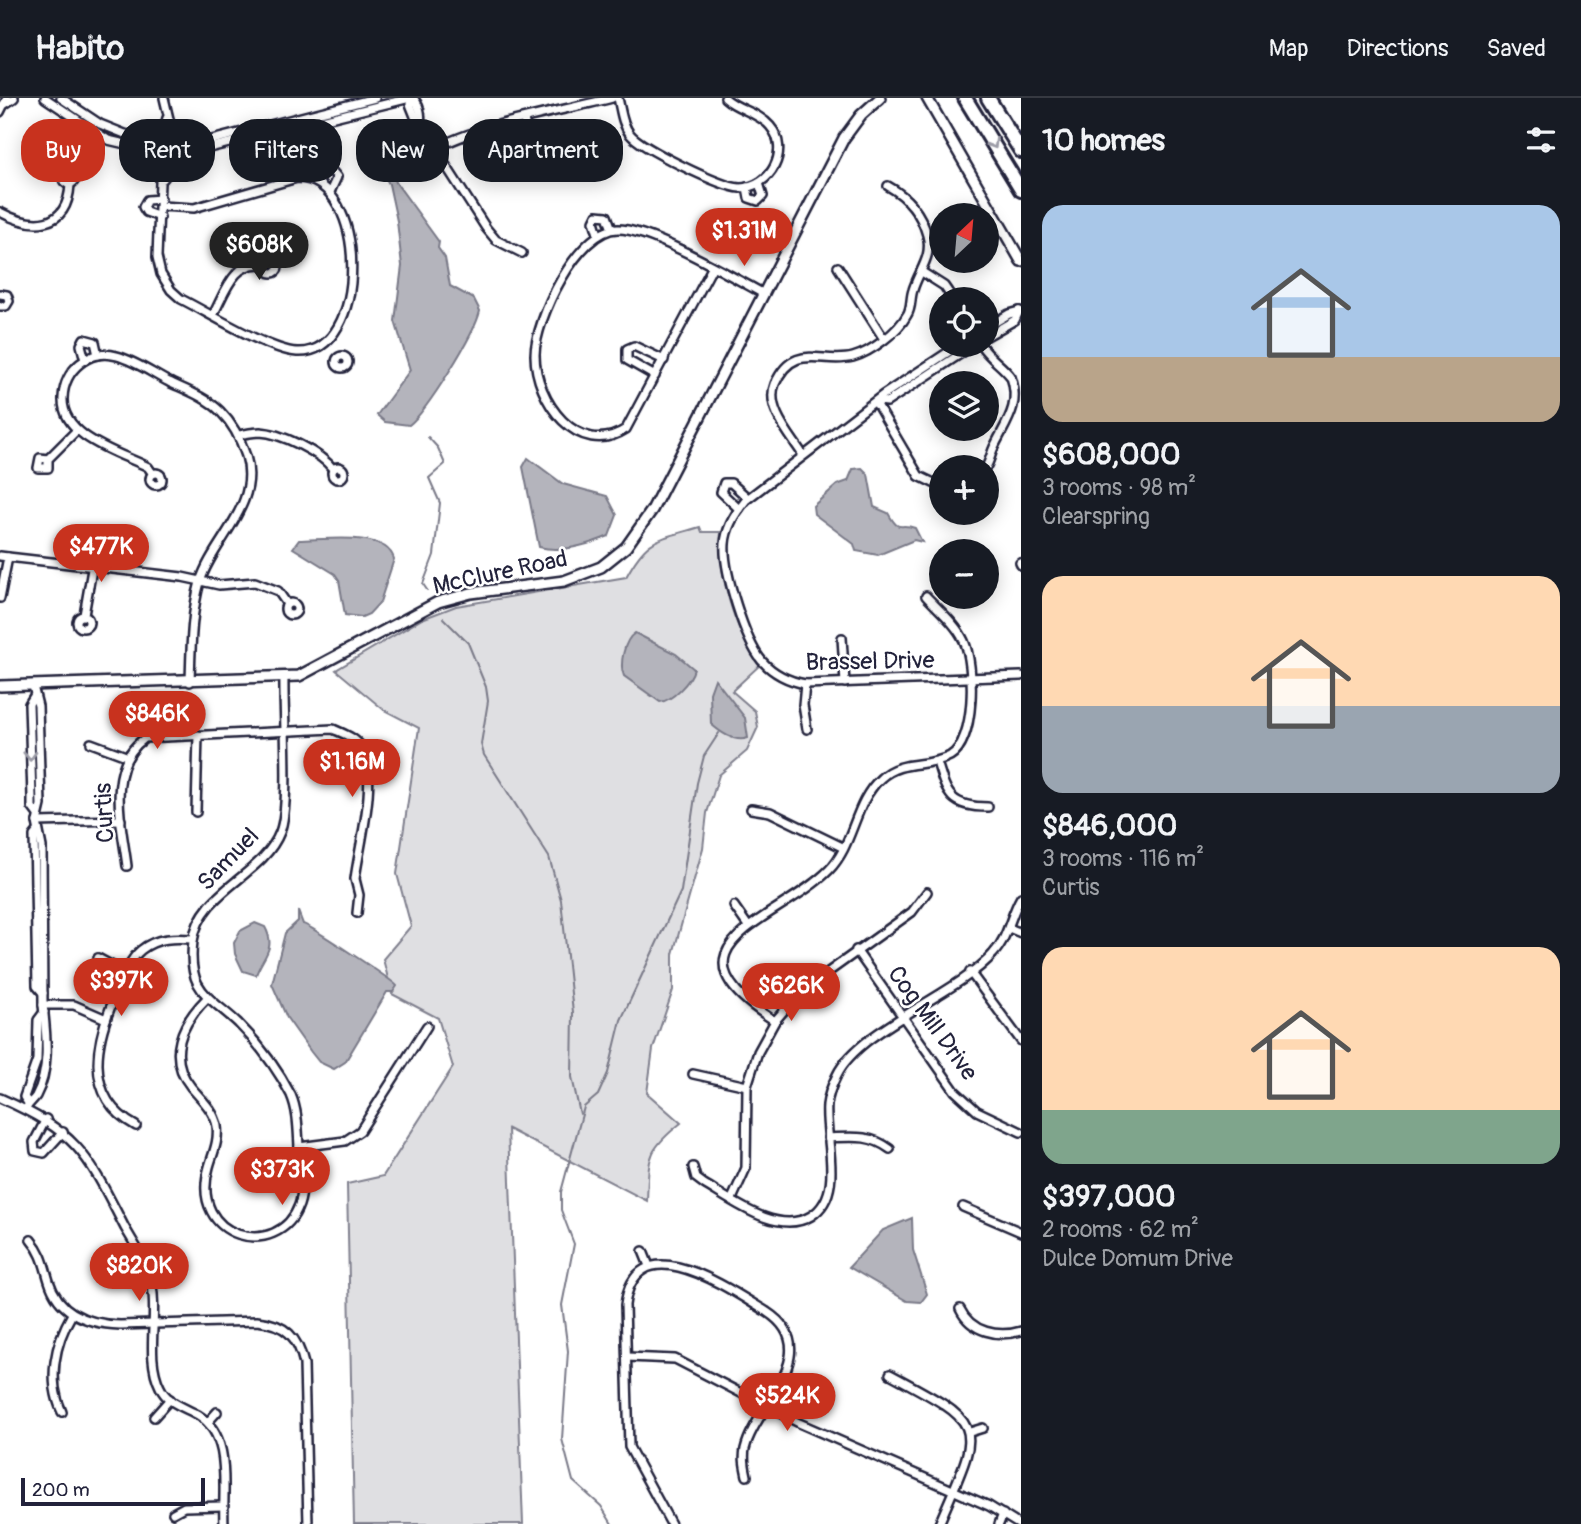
<!DOCTYPE html>
<meta charset="utf-8">
<style>
:root{--surface:#171b24;--page:#242831;--text:#f1f3f6;--muted:#9ea1a6;--line:#363941;--accent:#c8321e}
body{margin:0;font-family:Pangolin,sans-serif;background:var(--page);color:var(--text);height:100vh;display:flex;flex-direction:column;font-size:26px;white-space:nowrap}
*{box-sizing:border-box;margin:0}
p{font-size:23px;color:var(--muted)}
.icon{flex:none;width:38px;height:38px;fill:none;stroke:currentColor;stroke-width:2;stroke-linecap:round;stroke-linejoin:round}
.map{position:relative;flex:1;overflow:hidden}
.drawer{display:flex;flex-direction:column;background:var(--surface);width:560px}
.drawer>*{flex:none}
.top-card{position:absolute;left:21px;top:21px;width:665px;height:63px;display:flex;gap:14px}
.needle{width:46px;rotate:26deg}
.buttons{position:absolute;left:929px;top:105px;display:grid;gap:14px}
.buttons a{display:grid;place-items:center;width:70px;height:70px;border-radius:50%;background:var(--surface);box-shadow:0 4px 18px #0003;font-size:35px}
.scale{position:absolute;left:21px;bottom:18px;width:184px;box-sizing:border-box;padding-left:7px;border:4px solid #22223b;border-top:0;font-size:19px;line-height:24px;white-space:nowrap;color:#22223b;-webkit-text-stroke:5px #fff;paint-order:stroke}
.price{position:absolute;translate:-50% -60px;padding:0 16px;border-radius:24px;background:var(--accent);color:#fff;font-size:23px;line-height:46px;filter:drop-shadow(0 2px 4px #0008)}
.price::after{content:'';position:absolute;left:50%;top:42px;width:21px;height:16px;margin-left:-10px;background:inherit;clip-path:polygon(0 0,100% 0,50% 100%)}
.price.active{background:#222;color:#fff}
ul{padding:0;list-style:none}
li{display:grid;align-content:center;gap:14px;height:371px;padding:0 21px}
li span{display:grid;place-items:center;height:217px;border-radius:21px;color:#555}
li>.icon{margin-inline-start:auto}
span .icon{width:126px;height:126px;fill:#fffc;stroke-width:1}
li b{font-size:30px}
h2{display:flex;justify-content:space-between;align-items:center;height:84px;padding:0 21px;font-size:30px}
.tag{padding:0 24px;border-radius:28px;background:var(--surface);box-shadow:0 4px 18px #0003;font-size:24px;line-height:63px}
.tag.active{background:var(--accent);color:#fff}
header{display:flex;align-items:center;gap:42px;box-sizing:border-box;height:98px;padding:0 35px;background:var(--surface);border-bottom:2px solid var(--line)}
header strong{font-size:33px}
nav{display:flex;gap:38px;margin-inline-start:auto;font-size:24px}
main{display:flex;flex:1;min-height:0}
.map>svg:first-child{display:block}
.green{fill:#dfdfe2;stroke:#80808e;stroke-width:2}
.water{fill:#b4b4bc;stroke:#7a7a88;stroke-width:2}
.lines{fill:none;stroke-linecap:round;stroke-linejoin:round}
.stream{stroke:#7a7a88;stroke-width:2}
.minor-casing{stroke:#22223b;stroke-width:12}
.tertiary-casing{stroke:#22223b;stroke-width:14}
.motorway-casing{stroke:#22223b;stroke-width:18}
.minor{stroke:#fff;stroke-width:7}
.tertiary{stroke:#fff;stroke-width:9}
.motorway{stroke:#fff;stroke-width:12}
.oneway{stroke:#9c9ca7}
.labels{text-anchor:middle;stroke-width:5;stroke-linejoin:round;paint-order:stroke}
.street-label{font-size:24px;fill:#22223b;stroke:#fff}
</style>
<header>
<strong>Habito</strong>
<nav><a>Map</a><a>Directions</a><a>Saved</a></nav>
</header>
<main>
<div class="map">
<svg width="1021" height="1426" viewBox="0 0 1021 1426">
<rect width="100%" height="100%" fill="#fff"/>
<filter id="ink" filterUnits="userSpaceOnUse"><feTurbulence type="fractalNoise" baseFrequency=".0143" numOctaves="2"/><feDisplacementMap in="SourceGraphic" scale="14" xChannelSelector="R" yChannelSelector="G"/><feConvolveMatrix kernelMatrix="1 2 1 2 8 2 1 2 1" color-interpolation-filters="sRGB"/></filter>
<g filter="url(#ink)">
<path class="green" d="M700,429L702,434H721C717,475 735,534 760,567L732,593L755,613L758,629L747,653L719,677L707,715L703,750L673,856V892L653,951L647,995L681,1025C646,1053 649,1059 647,1103L508,1031L523,1426H354L347,1086L383,1078L453,969L438,920L392,896L383,861L411,828L397,776L419,630L384,612L336,572L422,521L456,508L626,479C648,438 658,442 700,429Z"/>
<g class="water">
<path d="M381,55L397,86L439,144L438,150L445,160L450,188L474,201L480,213C475,236 426,314 409,327L385,324L377,317L410,272L395,223L402,168L397,123L389,86L374,59Z"/>
<path d="M528,360L563,386L607,398L617,417L609,438C588,447 562,455 539,449L523,369Z"/>
<path d="M862,370L868,376L874,409L888,415C900,436 898,424 915,430L922,444L914,442L878,457L856,453L854,446L814,416L813,408L837,387L848,383L853,371Z"/>
<path d="M299,442C324,442 386,432 394,461L380,504L369,516L362,519L345,517L339,482L335,476L293,450Z"/>
<path d="M635,535L676,556L694,571C691,583 672,603 660,604L624,578C619,566 624,542 635,535Z"/>
<path d="M715,581L745,620L748,640C735,645 721,635 711,626L710,595Z"/>
<path d="M298,813L303,826C309,827 394,883 397,888L393,894H387L345,964L334,971L319,964L311,954L287,920L272,886L285,835L298,823Z"/>
<path d="M255,825L265,829C277,851 262,859 256,877L243,873L235,856L234,845L240,833Z"/>
<polygon points="912,1120 913,1152 927,1196 921,1204 907,1203 849,1169 883,1132"/>
</g>
<g class="lines">
<g class="stream">
<polyline points="427,492 423,486 434,457 440,405 429,380 445,366 438,350 428,339"/>
<polyline points="443,520 468,545 486,589 488,603 481,646 484,657 549,759 561,802 573,914 572,979 580,1016"/>
<polyline points="612,1426 601,1408 573,1383 562,1341 568,1253 562,1207 574,1146 561,1112 561,1094 584,1009 598,997 608,975 621,922 681,793 697,685 704,658 719,635"/>
</g>
<defs>
<g id="minor">
<polyline points="45,0 108,42 164,55 205,51 410,0"/>
<polyline points="61,0 100,26 125,36 165,46 204,44 375,0"/>
<path d="M413,0C419,6 422,16 420,26"/>
<path d="M618,0C621,12 622,26 630,36C641,50 721,89 740,90C771,90 791,52 770,28C758,14 738,12 725,0"/>
<polyline points="413,2 410,6 416,21 486,130 496,142 522,155"/>
<polyline points="5,6 14,0"/>
<polyline points="0,14 7,0"/>
<polyline points="524,22 532,50"/>
<polyline points="166,41 162,36 167,20"/>
<circle cx="533" cy="56" r="6"/>
<path d="M433,52C475,27 562,13 612,0"/>
<circle cx="69" cy="80" r="6"/>
<polyline points="163,81 167,76 168,60 164,57"/>
<polyline points="318,85 324,75 332,73 337,79 330,94"/>
<polyline points="747,89 749,100 758,103 763,98 759,85"/>
<path d="M161,108L194,110L297,80C370,80 370,258 297,254C268,252 209,215 181,201L171,192L161,176L157,159L161,60L170,25L164,0"/>
<path d="M0,114C32,131 67,132 70,87"/>
<polyline points="160,119 146,114 143,109 147,102 161,101"/>
<polyline points="598,136 594,123 597,117 607,118 612,131"/>
<circle cx="272" cy="169" r="6"/>
<polyline points="838,169 884,241"/>
<path d="M712,170L626,331C578,362 535,302 535,257C535,222 578,131 618,131C651,131 731,178 764,196"/>
<polyline points="922,174 944,188 953,201"/>
<polyline points="0,196 7,197 9,203 6,208 0,208"/>
<path d="M213,217C225,195 234,160 266,167"/>
<polyline points="987,229 1009,216 1020,213"/>
<polyline points="987,238 1015,222 1019,213"/>
<path d="M959,247L883,297L746,402C736,414 726,430 725,446C723,472 745,543 762,563C773,575 789,583 805,586L1021,578"/>
<path d="M981,247C989,260 1002,267 1011,279C1021,308 1006,324 994,349C991,355 990,363 986,369"/>
<circle cx="342" cy="264" r="6"/>
<polyline points="85,262 81,247 84,241 95,244 98,257"/>
<polyline points="655,278 627,262 627,251 634,248 664,262"/>
<polyline points="879,303 887,304 974,247"/>
<polyline points="876,305 919,378 942,389"/>
<path d="M238,337C245,336 253,334 260,334C281,335 321,355 333,371"/>
<path d="M803,357C791,338 765,310 775,286C794,243 822,267 853,259C871,254 898,234 907,217C912,210 910,200 913,192C919,172 933,159 927,137C921,115 908,99 888,88"/>
<polyline points="48,361 48,370 38,370 40,360 48,361 77,332"/>
<circle cx="338" cy="375" r="6"/>
<circle cx="156" cy="381" r="6"/>
<path d="M153,376L148,369C120,355 61,339 63,300C64,272 89,250 117,258C135,263 152,275 169,284C186,292 206,299 220,313C232,325 241,342 246,358C261,407 213,442 200,484C191,516 191,551 190,584"/>
<polyline points="739,411 721,394 724,385 731,385 748,400"/>
<polyline points="0,458 8,459 0,500"/>
<polyline points="8,459 182,479 219,487 255,484 278,493 287,506"/>
<polyline points="1020,465 1021,467"/>
<circle cx="291" cy="511" r="6"/>
<polyline points="84,517 92,471"/>
<circle cx="83" cy="524" r="6"/>
<polyline points="842,540 845,585"/>
<polyline points="805,586 803,607 807,631"/>
<polyline points="34,598 29,606 32,699 32,709 38,717"/>
<polyline points="91,645 126,658"/>
<path d="M937,664C947,697 950,709 988,709"/>
<polyline points="751,711 770,714 842,749"/>
<polyline points="196,714 198,637"/>
<polyline points="37,724 121,722"/>
<polyline points="38,733 34,738 37,888 43,895"/>
<path d="M127,768C122,727 105,668 145,640L333,631C344,636 357,640 363,652C378,681 359,749 355,781L359,797L357,815"/>
<polyline points="734,808 748,828"/>
<polyline points="1009,830 1021,835"/>
<polyline points="856,852 955,993 977,1013 1021,1034"/>
<polyline points="98,860 126,875"/>
<polyline points="970,874 1021,943"/>
<path d="M206,901C182,925 166,958 191,989C201,1001 214,1012 217,1028C219,1043 213,1055 209,1069C188,1142 279,1163 299,1107C305,1090 301,1067 299,1049C298,1032 298,1013 291,997C278,972 258,945 238,925C208,897 187,893 193,843C200,792 263,778 280,734C291,705 283,616 284,581"/>
<polyline points="43,907 74,907 106,921"/>
<path d="M775,923C654,848 780,822 829,772C854,747 854,704 881,680C901,661 928,670 950,658C976,643 975,567 964,543C956,526 939,512 926,498"/>
<polyline points="693,976 747,988"/>
<path d="M0,1000C79,1035 87,1056 125,1130C135,1147 149,1168 152,1188C158,1220 145,1259 160,1289C167,1305 184,1309 198,1317C233,1338 222,1391 224,1426"/>
<polyline points="28,1005 24,999 37,962 38,922 44,914"/>
<path d="M26,1011C28,1005 33,1003 36,998C51,970 46,936 43,907L42,749L37,724L41,707L38,608L33,588"/>
<polyline points="46,1021 34,1044 35,1053 44,1055 63,1034"/>
<path d="M136,1028C81,998 96,940 117,894C123,880 129,862 141,852C157,839 175,840 193,841"/>
<path d="M828,1040C852,1039 870,1036 890,1051"/>
<polyline points="299,1049 345,1043 360,1033 427,928"/>
<path d="M693,1069L696,1080L704,1086C733,1103 778,1138 811,1118C846,1096 824,1041 827,1007C828,998 833,985 837,977C859,931 958,896 993,856C1008,840 1010,818 1021,799"/>
<polyline points="732,1101 746,1070 747,988 758,954 775,923 799,895 912,814 927,794"/>
<polyline points="963,1109 1021,1134"/>
<path d="M31,1142C43,1156 44,1167 49,1183C59,1216 88,1226 120,1227L257,1223C286,1226 298,1239 304,1266L308,1426"/>
<polyline points="643,1153 649,1168"/>
<path d="M960,1211C971,1234 998,1240 1021,1233"/>
<polyline points="627,1259 675,1261 799,1325 989,1408 1018,1426"/>
<path d="M890,1276C989,1329 982,1325 939,1426"/>
<path d="M62,1314C47,1282 55,1245 72,1216"/>
<polyline points="154,1319 170,1301"/>
<polyline points="208,1324 217,1314"/>
<polyline points="970,1334 983,1330"/>
<polyline points="173,1415 184,1409 223,1408"/>
<path d="M671,1426L629,1349L625,1207C636,1125 729,1191 767,1214C827,1253 755,1308 745,1351C743,1361 745,1369 747,1378"/>
<polyline points="999,1426 1003,1416"/>
</g>
<g id="tertiary">
<polyline points="927,0 1021,163"/>
<polyline points="0,588 299,578 438,504 471,495 564,483 601,469 626,449 652,412 844,40 861,17 880,0"/>
</g>
<g id="motorway">
<polyline points="965,0 1021,92"/>
<polyline points="988,0 1021,53"/>
</g>
</defs>
<use href="#minor" class="minor-casing"/>
<use href="#tertiary" class="tertiary-casing"/>
<use href="#motorway" class="motorway-casing"/>
<use href="#minor" class="minor"/>
<use href="#tertiary" class="tertiary"/>
<use href="#motorway" class="motorway"/>
</g>
<defs><path id="oneway-chevron" d="M-2-3.5L2.5 0L-2 3.5" fill="none" stroke-width="1.6" stroke-linecap="round" stroke-linejoin="round" transform="scale(1.75)"/></defs>
<g class="oneway">
<use href="#oneway-chevron" transform="translate(993 46) rotate(59)"/>
<use href="#oneway-chevron" transform="translate(30 658) rotate(88)"/>
</g>
</g>
<g class="labels">
<g class="street-label">
<text transform="translate(500 474) rotate(-12)" y="8">McClure Road</text>
<text transform="translate(870 563) rotate(-1)" y="8">Brassel Drive</text>
<text transform="translate(104 715) rotate(-93)" y="8">Curtis</text>
<text transform="translate(228 761) rotate(-46)" y="8">Samuel</text>
<text transform="translate(933 925) rotate(54)" y="8">Cog Mill Drive</text>
</g>
</g>
</svg>
<div class="buttons">
<a><svg class="needle" viewBox="-14 -14 28 28"><path d="M0-13l5 13h-10z" fill="#e53935"/><path d="M0 13l5-13h-10z" fill="#9ea1a6"/></svg></a>
<a><svg class="icon" aria-label="locate" viewBox="0 0 24 24"><circle cx="12" cy="12" r="6"/><path d="M12 2v4M12 18v4M2 12h4M18 12h4"/></svg></a>
<a><svg class="icon" aria-label="layers" viewBox="0 0 24 24"><path d="M12 4l9 5-9 5-9-5zM3 14l9 5 9-5"/></svg></a>
<a>+</a>
<a>−</a>
</div>
<div class="scale">200 m</div>
<b class="price" style="left:744px;top:170px">$1.31M</b>
<b class="price active" style="left:259px;top:184px">$608K</b>
<b class="price" style="left:101px;top:486px">$477K</b>
<b class="price" style="left:157px;top:653px">$846K</b>
<b class="price" style="left:352px;top:701px">$1.16M</b>
<b class="price" style="left:121px;top:920px">$397K</b>
<b class="price" style="left:791px;top:925px">$626K</b>
<b class="price" style="left:282px;top:1109px">$373K</b>
<b class="price" style="left:139px;top:1205px">$820K</b>
<b class="price" style="left:787px;top:1335px">$524K</b>
<div class="top-card">
<a class="tag active">Buy</a>
<a class="tag">Rent</a>
<a class="tag">Filters</a>
<a class="tag">New</a>
<a class="tag">Apartment</a>
</div>
</div>
<section class="drawer">
<h2>10 homes<svg class="icon" aria-label="filters" viewBox="0 0 24 24"><path d="M4 7h16M4 17h16"/><circle cx="9" cy="7" r="2"/><circle cx="15" cy="17" r="2"/></svg></h2>
<ul>
<li><span style="background:linear-gradient(#a9c7e8 70%,#b9a48a 0)"><svg class="icon" aria-label="home" viewBox="0 0 24 24"><path d="M3 11l9-7 9 7M6 9v11h12V9"/></svg></span><div><b>$608,000</b><p>3 rooms · 98 m²</p><p>Clearspring</p></div></li>
<li><span style="background:linear-gradient(#ffd9b3 60%,#9aa5b1 0)"><svg class="icon" aria-label="home" viewBox="0 0 24 24"><path d="M3 11l9-7 9 7M6 9v11h12V9"/></svg></span><div><b>$846,000</b><p>3 rooms · 116 m²</p><p>Curtis</p></div></li>
<li><span style="background:linear-gradient(#ffd9b3 75%,#7fa58c 0)"><svg class="icon" aria-label="home" viewBox="0 0 24 24"><path d="M3 11l9-7 9 7M6 9v11h12V9"/></svg></span><div><b>$397,000</b><p>2 rooms · 62 m²</p><p>Dulce Domum Drive</p></div></li>
</ul>
</section>
</main>
